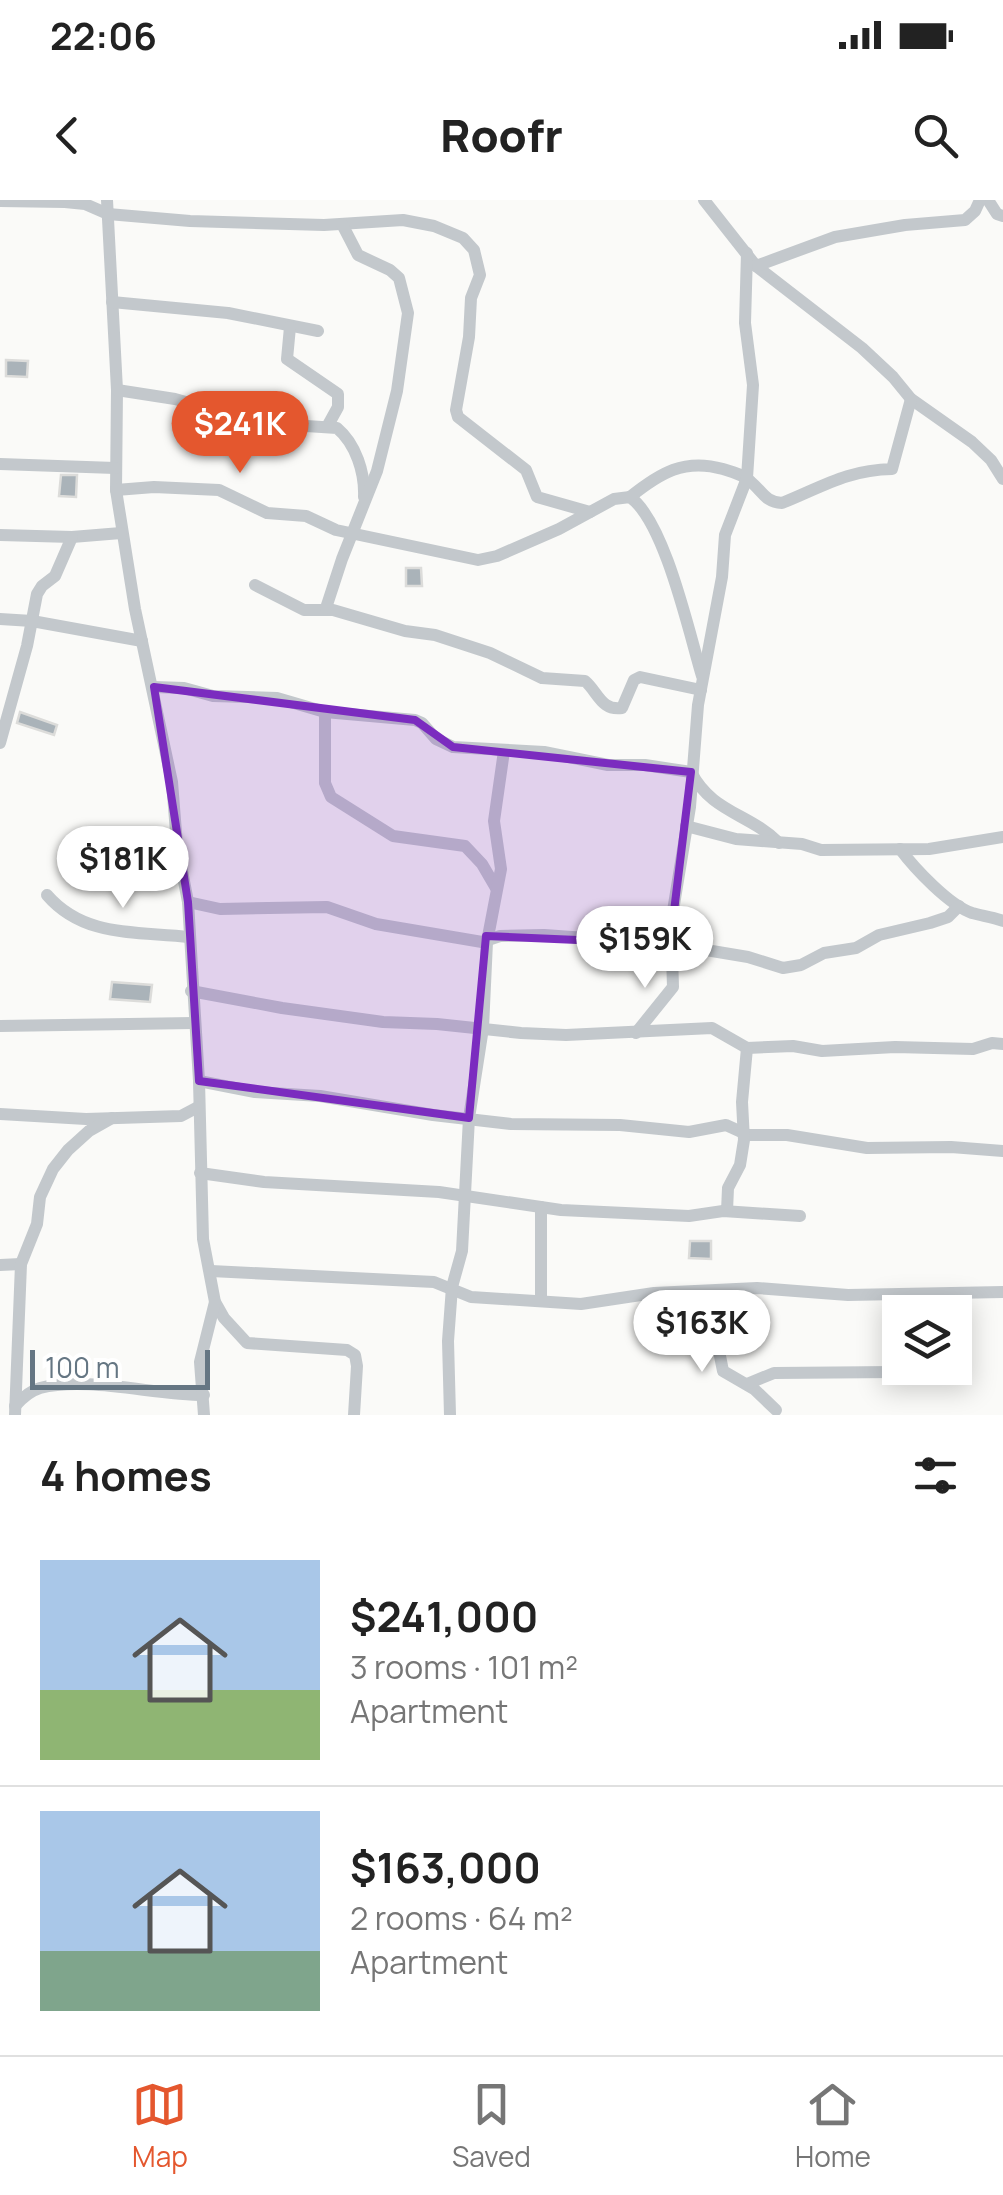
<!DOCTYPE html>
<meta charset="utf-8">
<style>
:root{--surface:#fff;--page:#f6f6f6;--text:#222;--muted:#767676;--line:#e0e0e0;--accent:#e4572e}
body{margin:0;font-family:Manrope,sans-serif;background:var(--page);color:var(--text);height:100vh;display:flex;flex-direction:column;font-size:38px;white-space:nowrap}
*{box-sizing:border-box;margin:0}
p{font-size:32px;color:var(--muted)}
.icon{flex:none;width:55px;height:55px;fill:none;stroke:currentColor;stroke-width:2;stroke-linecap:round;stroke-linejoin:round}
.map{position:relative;height:1215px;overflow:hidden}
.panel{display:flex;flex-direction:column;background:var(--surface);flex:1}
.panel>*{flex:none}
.tools{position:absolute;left:882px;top:1095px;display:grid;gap:20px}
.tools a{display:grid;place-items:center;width:90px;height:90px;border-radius:0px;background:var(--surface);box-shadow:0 5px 25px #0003;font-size:50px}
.scale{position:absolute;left:30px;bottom:25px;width:180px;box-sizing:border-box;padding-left:10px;border:5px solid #657683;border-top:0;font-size:28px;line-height:35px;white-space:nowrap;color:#657683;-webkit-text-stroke:8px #fff;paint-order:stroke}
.price{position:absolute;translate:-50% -85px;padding:0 22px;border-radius:35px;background:#fff;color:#222;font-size:32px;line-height:65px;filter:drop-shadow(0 2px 5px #0008)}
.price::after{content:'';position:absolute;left:50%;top:60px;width:30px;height:22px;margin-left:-15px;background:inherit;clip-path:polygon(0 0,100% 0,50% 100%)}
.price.selected{background:var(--accent);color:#fff}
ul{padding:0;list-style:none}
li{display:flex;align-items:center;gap:30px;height:250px;padding:0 40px}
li+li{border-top:2px solid var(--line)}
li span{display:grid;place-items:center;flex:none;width:280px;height:200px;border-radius:0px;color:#555}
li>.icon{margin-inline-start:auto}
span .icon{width:120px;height:120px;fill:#fffc;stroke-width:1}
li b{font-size:42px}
h2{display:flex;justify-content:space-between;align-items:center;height:120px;padding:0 40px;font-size:42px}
.status{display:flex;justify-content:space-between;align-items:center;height:70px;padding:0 50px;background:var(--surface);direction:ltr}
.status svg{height:28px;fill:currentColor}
header{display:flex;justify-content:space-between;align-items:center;height:130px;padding:0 40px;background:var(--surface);font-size:45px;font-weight:800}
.dock{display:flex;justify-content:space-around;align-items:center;height:140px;border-top:2px solid var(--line);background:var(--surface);font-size:28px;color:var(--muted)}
.dock a{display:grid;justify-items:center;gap:5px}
.dock .selected{color:var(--accent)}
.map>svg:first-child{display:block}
.building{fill:#aab3b9;stroke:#dcdcda;stroke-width:2.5}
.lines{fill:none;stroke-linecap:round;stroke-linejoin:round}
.minor{stroke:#c3c8cc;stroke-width:12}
.marked{fill:#7b2cbf;fill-opacity:0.2;stroke:#7b2cbf;stroke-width:8;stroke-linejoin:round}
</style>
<div class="status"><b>22:06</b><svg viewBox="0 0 49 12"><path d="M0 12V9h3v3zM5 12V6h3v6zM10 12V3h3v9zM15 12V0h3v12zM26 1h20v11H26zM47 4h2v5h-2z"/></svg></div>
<header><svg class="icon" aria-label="back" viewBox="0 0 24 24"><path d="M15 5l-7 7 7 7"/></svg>Roofr<svg class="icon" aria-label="search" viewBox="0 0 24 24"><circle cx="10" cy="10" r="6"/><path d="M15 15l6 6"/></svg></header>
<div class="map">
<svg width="1003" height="1215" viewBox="0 0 1003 1215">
<rect width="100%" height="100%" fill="#fafaf8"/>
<g class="building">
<polygon points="6,160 28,161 27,177 6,176"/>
<polygon points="61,275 77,275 76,297 59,296"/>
<polygon points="406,368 421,368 422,386 406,386"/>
<polygon points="20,512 57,525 54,535 17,523"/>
<polygon points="112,782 152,785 150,802 110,799"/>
<polygon points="690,1041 711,1041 711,1059 689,1058"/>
</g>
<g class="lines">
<g class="minor">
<polyline points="107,0 117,190 116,290 135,409 172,582 177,645 188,702 199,881 203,1039 215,1102 224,1118 247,1143 347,1150 355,1155 357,1166 354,1215"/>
<polyline points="704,0 756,66 862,148 893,177 911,199 972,242 991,260 1003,279"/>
<polyline points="988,0 997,14 1003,16"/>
<polyline points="0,1 65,2 85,4 108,14 190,21 324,25 403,20 434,26 463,38 474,50 480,75 471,98 469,137 456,210 458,217 526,270 537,297 590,312"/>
<polyline points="756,66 835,37 905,25 965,20 975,11 980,0"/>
<polyline points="112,102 228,113 318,131"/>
<polyline points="290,127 287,159 338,194 338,207 327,227"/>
<path d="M117,190L175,199L260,223L337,228C356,244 365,273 364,297"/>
<polyline points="0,264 115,268"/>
<path d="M116,290L154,287L219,290L267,313L306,316L336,330L478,360L497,356L559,329L614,299L630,297C665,322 689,433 702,476"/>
<path d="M630,297C660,273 684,258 723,269C733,272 744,275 751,282C763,292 765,302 782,303C822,287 847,270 892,269L911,199"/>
<polyline points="0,335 72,337 121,333"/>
<path d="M255,385L304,410H333L405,431L435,435L490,453L542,478L585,481C598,492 601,511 622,508L634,480L640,477L701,490"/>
<polyline points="326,408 342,359 377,271 397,191 408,113 399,78 390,70 358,55 342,24"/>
<polyline points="0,419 32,421 142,441"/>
<path d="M154,487L184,488L213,496L277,498L325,512L415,520L422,523L436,539L453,547L544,552L608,565H645L691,572C712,613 749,613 779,643"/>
<polyline points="325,512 325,583 331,597 393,636 465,646 482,664 496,688"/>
<polyline points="0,543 27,446 37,394 42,386 55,376 72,337"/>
<polyline points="686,626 736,639 802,644 821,650 929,649 1003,637"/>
<path d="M900,649C915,669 949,705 972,713C983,716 993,717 1003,721"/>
<path d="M47,695C84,738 137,731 189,737"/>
<polyline points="188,702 220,709 327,707 376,724 482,742 500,736 544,735 670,744 748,757 783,768 801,765 824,753 856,748 879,735 930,723 948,717 959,706"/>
<polyline points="191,791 282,808 383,822 437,824 521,833 566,835 712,828 747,848 793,846 822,851 895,847 973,849 992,843 1003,844"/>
<polyline points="0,826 193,823"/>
<polyline points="636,833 673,787 671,723 690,607 698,505 722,377 725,335 747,278 753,185 745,123 747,53"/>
<polyline points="199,881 255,892 320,896 433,915 511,924 620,925 689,932 726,925 748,935 787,935 867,948 951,947 1003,951"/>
<polyline points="0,914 86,919 181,916 198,907"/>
<polyline points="200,973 264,982 439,992 561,1010 689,1016 723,1011 800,1016"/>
<polyline points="541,1007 541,1100"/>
<polyline points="727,1011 728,988 740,965 744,940 742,902 747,848"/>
<polyline points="0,1065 21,1064"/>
<polyline points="211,1071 434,1082 471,1097 581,1104 654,1093 757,1088 848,1095 1003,1092"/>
<polyline points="696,1091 717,1141 723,1171 754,1189 776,1210"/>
<polyline points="747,1184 774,1173 895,1172"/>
<path d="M15,1206C22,1198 30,1191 40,1188C87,1176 154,1195 204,1195"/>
<polyline points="15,1215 21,1064 37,1024 40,997 53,969 68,950 89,931 112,918"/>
<polyline points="204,1215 200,1162 215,1102"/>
<polyline points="450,1215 448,1141 452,1087 462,1051 469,918 483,828 487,742 501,669 494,621 504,551"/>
</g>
</g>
<path class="marked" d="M154,487L415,520L453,547L691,572L670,744L486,736L469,918L199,881L188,702Z"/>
</svg>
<div class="tools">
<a><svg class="icon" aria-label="layers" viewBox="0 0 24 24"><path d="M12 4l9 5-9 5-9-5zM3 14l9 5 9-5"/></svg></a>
</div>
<div class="scale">100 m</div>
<b class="price selected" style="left:240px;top:276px">$241K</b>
<b class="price" style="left:123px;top:711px">$181K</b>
<b class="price" style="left:645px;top:791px">$159K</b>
<b class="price" style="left:702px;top:1175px">$163K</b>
</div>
<section class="panel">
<h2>4 homes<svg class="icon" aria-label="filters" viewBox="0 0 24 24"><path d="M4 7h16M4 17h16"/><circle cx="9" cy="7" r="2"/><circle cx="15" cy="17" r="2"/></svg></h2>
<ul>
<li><span style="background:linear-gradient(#a9c7e8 65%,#8fb573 0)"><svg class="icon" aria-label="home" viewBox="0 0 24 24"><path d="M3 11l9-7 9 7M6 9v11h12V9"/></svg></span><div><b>$241,000</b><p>3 rooms · 101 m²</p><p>Apartment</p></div></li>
<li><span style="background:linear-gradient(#a9c7e8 70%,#7fa58c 0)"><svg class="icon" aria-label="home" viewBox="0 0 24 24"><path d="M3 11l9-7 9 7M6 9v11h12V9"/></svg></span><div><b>$163,000</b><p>2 rooms · 64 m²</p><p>Apartment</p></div></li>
</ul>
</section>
<nav class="dock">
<a class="selected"><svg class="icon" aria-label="map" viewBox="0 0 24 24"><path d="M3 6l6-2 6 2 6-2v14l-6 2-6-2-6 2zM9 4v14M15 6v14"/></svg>Map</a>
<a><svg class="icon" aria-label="saved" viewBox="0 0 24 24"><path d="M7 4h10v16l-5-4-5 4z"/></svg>Saved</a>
<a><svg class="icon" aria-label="home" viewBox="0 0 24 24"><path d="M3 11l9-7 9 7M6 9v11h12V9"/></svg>Home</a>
</nav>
